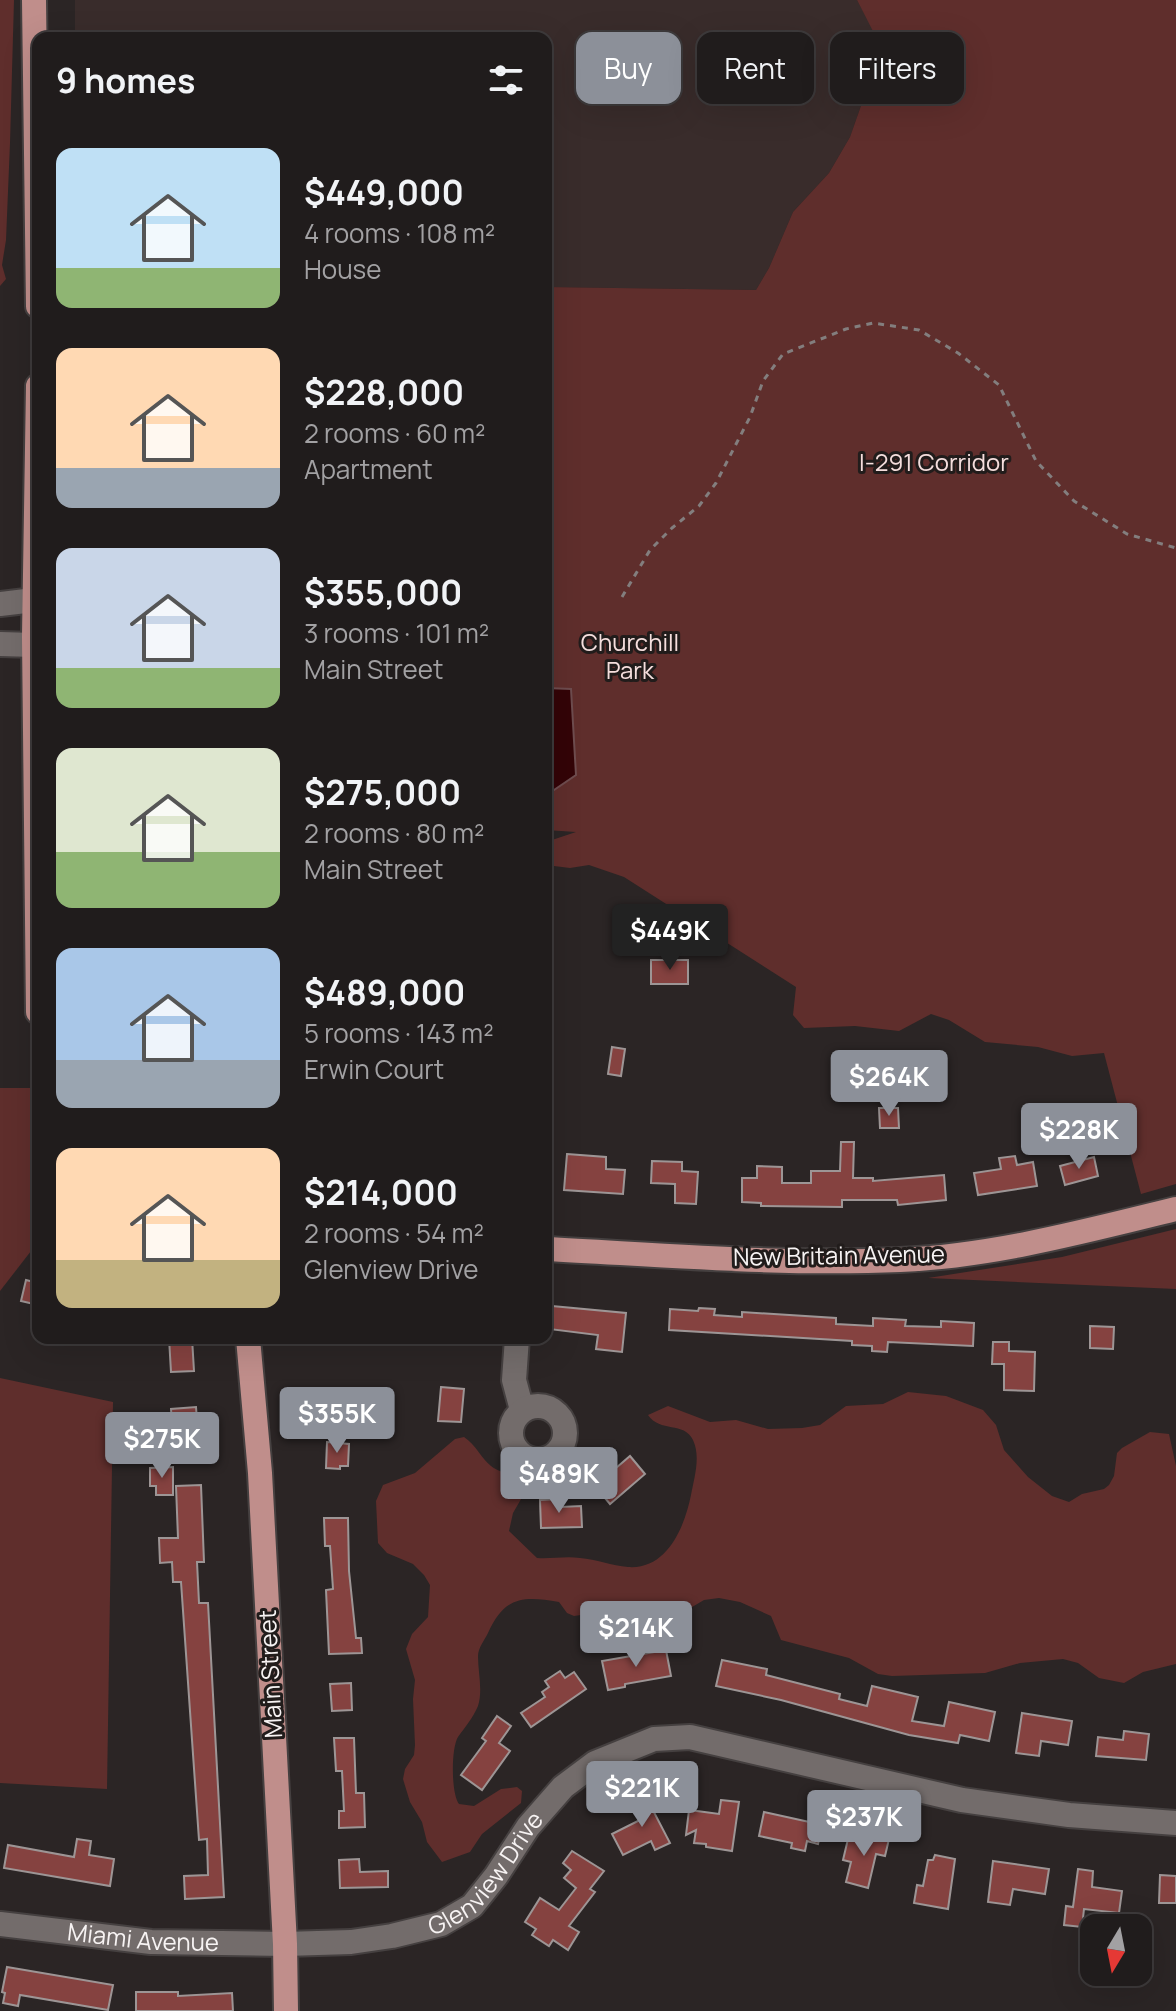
<!DOCTYPE html>
<meta charset="utf-8">
<style>
:root{--surface:#201c1c;--page:#282525;--text:#f1f3f6;--muted:#a2a1a3;--line:#3d3a3b;--accent:#8c9099}
body{margin:0;font-family:Manrope,sans-serif;background:var(--page);color:var(--text);height:100vh;display:flex;flex-direction:column;font-size:30px;white-space:nowrap}
*{box-sizing:border-box;margin:0}
p{font-size:26px;color:var(--muted)}
.icon{flex:none;width:44px;height:44px;fill:none;stroke:currentColor;stroke-width:2;stroke-linecap:round;stroke-linejoin:round}
.map{position:relative;flex:1;overflow:hidden}
.sheet{position:absolute;left:32px;top:32px;width:520px;height:1312px;display:flex;flex-direction:column;background:var(--surface);border-radius:16px;box-shadow:0 8px 32px #0002,0 0 0 2px var(--line)}
.sheet>*{flex:none}
.top-card{position:absolute;left:576px;top:32px;width:480px;height:72px;display:flex;gap:16px}
.needle{width:52px;rotate:190deg}
.tools{position:absolute;left:1080px;top:1914px;display:grid;gap:16px}
.tools a{display:grid;place-items:center;width:72px;height:72px;border-radius:16px;background:var(--surface);box-shadow:0 8px 32px #0002,0 0 0 2px var(--line);font-size:40px}
.price{position:absolute;translate:-50% -68px;padding:0 18px;border-radius:8px;background:var(--accent);color:#fff;font-size:26px;line-height:52px;filter:drop-shadow(0 2px 4px #0008)}
.price::after{content:'';position:absolute;left:50%;top:48px;width:24px;height:18px;margin-left:-12px;background:inherit;clip-path:polygon(0 0,100% 0,50% 100%)}
.price.selected{background:#222;color:#fff}
ul{padding:0;list-style:none}
li{display:flex;align-items:center;gap:24px;height:200px;padding:0 24px}
li span{display:grid;place-items:center;flex:none;width:224px;height:160px;border-radius:16px;color:#555}
li>.icon{margin-inline-start:auto}
span .icon{width:96px;height:96px;fill:#fffc;stroke-width:1}
li b{font-size:34px}
h2{display:flex;justify-content:space-between;align-items:center;height:96px;padding:0 24px;font-size:34px}
.chip{padding:0 28px;border-radius:16px;background:var(--surface);box-shadow:0 8px 32px #0002,0 0 0 2px var(--line);font-size:28px;line-height:72px}
.chip.selected{background:var(--accent);color:#fff}
.map>svg:first-child{display:block}
.built{fill:#392c2b}
.green{fill:#5f2e2c}
.water{fill:#330407;stroke:#6e4c4e;stroke-width:2}
.building{fill:#854240;stroke:#9d9595;stroke-width:2}
.lines{fill:none;stroke-linecap:round;stroke-linejoin:round}
.minor-casing{stroke:#454040;stroke-width:28}
.major-casing{stroke:#454040;stroke-width:28}
.path{stroke:#837e7e;stroke-width:3;stroke-dasharray:6 6;stroke-linecap:butt}
.minor{stroke:#736c6b;stroke-width:24}
.major{stroke:#c08e8b;stroke-width:24}
.labels{text-anchor:middle;stroke-width:6;stroke-linejoin:round;paint-order:stroke}
.park-label{font-size:24px;fill:#f5dedd;stroke:#211c1b}
.street-label{font-size:24px;fill:#f7f3f3;stroke:#211c1b}
</style>
<div class="map">
<svg width="1176" height="2011" viewBox="0 0 1176 2011">
<rect width="100%" height="100%" fill="#2b2525"/>
<polygon class="built" points="75,0 857,0 875,33 880,58 878,71 863,100 850,137 829,173 793,212 769,268 756,290 546,287 546,38 75,38"/>
<g class="green">
<polygon points="0,0 14,0 10,143 6,240 2,265 6,279 0,286"/>
<polygon points="857,0 1176,0 1176,1184 1141,1194 1104,1053 1072,1056 1038,1047 985,1042 949,1020 931,1014 899,1031 855,1026 804,1028 793,1015 796,987 624,877 589,865 570,868 546,865 546,842 576,832 546,830 546,287 756,290 769,268 793,212 829,173 850,137 863,100 878,71 880,58 877,39"/>
<polygon points="0,1088 38,1088 38,1242 0,1291"/>
<polygon points="1176,1229 1176,1289 928,1278 1062,1257"/>
<polygon points="0,1378 113,1402 107,1789 0,1783"/>
<path d="M908,1392L946,1396L983,1410L996,1425L1004,1450L1028,1477L1052,1496L1069,1502L1082,1494L1104,1489L1109,1485L1114,1476L1117,1453L1122,1448L1150,1432L1169,1434L1176,1466V1664L1143,1672L1124,1683L1099,1678L1078,1663L1063,1659L1020,1663L985,1673L892,1676L878,1674L849,1658L781,1640L771,1616L740,1602L719,1598L704,1600L682,1613L675,1614L615,1610L574,1616L567,1613L559,1602C521,1595 504,1598 488,1633C484,1641 478,1648 478,1656C478,1673 483,1690 478,1706C473,1718 465,1727 458,1737C451,1748 451,1794 459,1804L474,1806L501,1789L517,1787L522,1791L521,1803L482,1834L470,1852L442,1862L427,1842L422,1822L410,1802L403,1779L405,1769L414,1755L415,1745L413,1699L415,1680L406,1649L412,1634L428,1617L430,1585L424,1575L413,1564L387,1553L378,1543L376,1501L383,1485L415,1473L455,1439L464,1437C476,1445 481,1458 491,1466C505,1477 524,1471 524,1494L513,1513L509,1531L537,1558C551,1559 566,1556 580,1558C596,1559 612,1566 628,1567C668,1570 685,1525 691,1495C694,1478 701,1457 693,1440C684,1421 660,1433 648,1415L668,1406L710,1422L736,1420L768,1429L802,1428L820,1425L846,1406L883,1404Z"/>
</g>
<polygon class="water" points="546,688 571,689 576,775 551,792 546,792"/>
<g class="building">
<rect x="651" y="960" width="37" height="24"/>
<polygon points="612,1047 625,1049 621,1076 608,1074"/>
<polygon points="879,1108 898,1108 899,1128 880,1128"/>
<polygon points="841,1142 854,1142 853,1178 873,1178 873,1181 944,1175 946,1200 898,1205 897,1200 842,1200 842,1207 761,1206 761,1203 742,1202 742,1178 757,1178 757,1166 782,1167 782,1183 811,1183 811,1171 840,1171"/>
<polygon points="567,1154 606,1157 606,1169 625,1170 623,1194 564,1190"/>
<polygon points="1015,1156 1017,1165 1033,1162 1037,1186 978,1195 974,1173 1001,1169 999,1158"/>
<polygon points="1094,1157 1098,1176 1065,1185 1060,1166"/>
<polygon points="652,1161 682,1162 682,1171 698,1172 696,1204 675,1203 675,1184 651,1183"/>
<polygon points="26,1280 38,1283 38,1305 21,1301"/>
<polygon points="552,1306 626,1313 622,1352 596,1349 598,1335 549,1329"/>
<polygon points="699,1308 715,1309 714,1315 742,1317 742,1312 836,1318 836,1324 873,1326 873,1318 906,1320 905,1326 941,1327 941,1321 974,1323 973,1346 888,1342 887,1352 872,1351 872,1346 852,1345 852,1341 669,1330 670,1309 698,1311"/>
<polygon points="1090,1326 1114,1327 1113,1349 1090,1348"/>
<polygon points="169,1338 192,1338 194,1371 171,1372"/>
<polygon points="993,1342 1009,1342 1009,1351 1035,1352 1034,1391 1004,1390 1004,1364 992,1364"/>
<polygon points="441,1387 464,1389 461,1422 438,1421"/>
<polygon points="196,1407 199,1447 174,1449 171,1409"/>
<polygon points="327,1442 349,1444 348,1466 340,1466 340,1469 326,1468"/>
<polygon points="630,1456 645,1474 610,1504 595,1486"/>
<polygon points="173,1467 173,1495 156,1495 156,1486 150,1486 150,1468"/>
<polygon points="201,1485 204,1562 197,1562 199,1603 208,1603 224,1897 185,1899 184,1876 208,1875 207,1839 199,1840 181,1582 173,1582 172,1562 160,1563 159,1538 178,1538 176,1486"/>
<polygon points="560,1499 560,1507 581,1506 582,1527 541,1528 540,1500"/>
<polygon points="324,1518 348,1518 349,1571 356,1638 361,1638 362,1653 329,1654 326,1590 333,1589 330,1546 325,1546"/>
<polygon points="666,1650 671,1676 625,1684 625,1687 608,1690 602,1661"/>
<polygon points="722,1660 767,1669 766,1675 840,1694 839,1699 867,1706 872,1686 918,1697 912,1721 944,1726 949,1702 995,1712 989,1741 960,1735 958,1743 909,1735 781,1700 716,1686"/>
<polygon points="560,1671 565,1678 574,1672 586,1689 531,1727 521,1713 545,1697 542,1692 549,1687 545,1681"/>
<polygon points="351,1683 352,1710 332,1711 330,1684"/>
<polygon points="1022,1713 1072,1721 1068,1745 1041,1741 1039,1756 1016,1753"/>
<polygon points="497,1716 511,1726 499,1743 510,1751 482,1790 461,1775 486,1741 482,1738"/>
<polygon points="1124,1731 1149,1734 1146,1760 1096,1756 1098,1737 1123,1740"/>
<polygon points="334,1738 354,1738 356,1793 364,1793 365,1827 339,1828 339,1811 344,1811 342,1771 336,1771"/>
<polygon points="644,1793 670,1843 655,1850 651,1841 623,1855 612,1834 640,1820 631,1800"/>
<polygon points="721,1800 739,1802 732,1851 706,1847 706,1844 694,1843 696,1830 686,1835 689,1810 719,1814"/>
<polygon points="764,1812 823,1825 818,1844 807,1841 805,1851 791,1848 792,1843 759,1836"/>
<polygon points="862,1832 889,1839 885,1856 876,1854 868,1888 846,1882 851,1862 843,1860 848,1839 860,1842"/>
<polygon points="77,1839 91,1841 89,1855 114,1859 110,1886 4,1868 8,1845 74,1857"/>
<polygon points="572,1851 604,1871 590,1889 595,1892 569,1926 579,1932 568,1950 553,1940 549,1946 532,1935 536,1929 525,1922 540,1898 559,1910 576,1888 564,1878 571,1870 563,1863"/>
<polygon points="935,1855 955,1859 948,1909 914,1903 917,1885 923,1886 928,1860 933,1860"/>
<polygon points="359,1859 360,1872 388,1871 388,1887 340,1888 339,1860"/>
<polygon points="993,1861 1049,1869 1045,1894 1013,1889 1010,1905 988,1902"/>
<polygon points="1078,1869 1093,1871 1092,1887 1122,1891 1119,1913 1084,1909 1082,1927 1064,1925 1066,1906 1073,1907"/>
<polygon points="1160,1875 1176,1876 1176,1903 1159,1903"/>
<polygon points="7,1967 113,1985 108,2010 20,1995 18,2006 3,2003 5,1993 2,1992"/>
<polygon points="136,1992 178,1992 178,1996 232,1993 233,2011 136,2011"/>
</g>
<g class="lines">
<defs>
<g id="minor">
<polyline points="0,604 34,600"/>
<polyline points="0,644 34,645"/>
<polyline points="517,1338 514,1380 522,1410"/>
<circle cx="538" cy="1433" r="27"/>
<path id="s1" d="M0,1924L151,1942L285,1944L351,1942L392,1936L441,1924L472,1906L496,1876L528,1827L563,1787L595,1763L654,1739L690,1737L962,1800L1069,1815L1176,1823"/>
</g>
<g id="major">
<polyline points="34,0 38,306"/>
<polyline points="38,386 34,637 38,1012"/>
<path d="M546,1249C664,1255 782,1265 900,1260C993,1256 1086,1231 1176,1209"/>
<polyline points="248,1338 260,1473 285,1944 286,2011"/>
</g>
</defs>
<use href="#minor" class="minor-casing"/>
<use href="#major" class="major-casing"/>
<polyline class="path" points="622,597 650,550 672,528 699,506 716,483 750,417 763,381 783,354 846,329 873,323 919,330 958,353 999,385 1036,461 1074,501 1127,534 1176,548"/>
<use href="#minor" class="minor"/>
<use href="#major" class="major"/>
</g>
<g class="labels">
<g class="park-label">
<text x="934" y="471">I-291 Corridor</text>
<text x="630" y="651">Churchill<tspan x="630" dy="28">Park</tspan></text>
</g>
<g class="street-label">
<text transform="translate(839 1256) rotate(-1)" y="8">New Britain Avenue</text>
<text transform="translate(271 1674) rotate(-93)" y="8">Main Street</text>
<text dy="8" stroke="none"><textPath href="#s1" startOffset="512">Glenview Drive</textPath></text>
<text dy="8" stroke="none"><textPath href="#s1" startOffset="144">Miami Avenue</textPath></text>
</g>
</g>
</svg>
<div class="tools">
<a><svg class="needle" viewBox="-14 -14 28 28"><path d="M0-13l5 13h-10z" fill="#e53935"/><path d="M0 13l5-13h-10z" fill="#a2a1a3"/></svg></a>
</div>
<b class="price selected" style="left:670px;top:972px">$449K</b>
<b class="price" style="left:889px;top:1118px">$264K</b>
<b class="price" style="left:1079px;top:1171px">$228K</b>
<b class="price" style="left:337px;top:1455px">$355K</b>
<b class="price" style="left:162px;top:1480px">$275K</b>
<b class="price" style="left:559px;top:1515px">$489K</b>
<b class="price" style="left:636px;top:1669px">$214K</b>
<b class="price" style="left:642px;top:1829px">$221K</b>
<b class="price" style="left:864px;top:1858px">$237K</b>
<div class="top-card">
<a class="chip selected">Buy</a>
<a class="chip">Rent</a>
<a class="chip">Filters</a>
</div>
<section class="sheet">
<h2>9 homes<svg class="icon" aria-label="filters" viewBox="0 0 24 24"><path d="M4 7h16M4 17h16"/><circle cx="9" cy="7" r="2"/><circle cx="15" cy="17" r="2"/></svg></h2>
<ul>
<li><span style="background:linear-gradient(#bfe0f5 75%,#8fb573 0)"><svg class="icon" aria-label="home" viewBox="0 0 24 24"><path d="M3 11l9-7 9 7M6 9v11h12V9"/></svg></span><div><b>$449,000</b><p>4 rooms · 108 m²</p><p>House</p></div></li>
<li><span style="background:linear-gradient(#ffd9b3 75%,#9aa5b1 0)"><svg class="icon" aria-label="home" viewBox="0 0 24 24"><path d="M3 11l9-7 9 7M6 9v11h12V9"/></svg></span><div><b>$228,000</b><p>2 rooms · 60 m²</p><p>Apartment</p></div></li>
<li><span style="background:linear-gradient(#c9d6e8 75%,#8fb573 0)"><svg class="icon" aria-label="home" viewBox="0 0 24 24"><path d="M3 11l9-7 9 7M6 9v11h12V9"/></svg></span><div><b>$355,000</b><p>3 rooms · 101 m²</p><p>Main Street</p></div></li>
<li><span style="background:linear-gradient(#dfe7d0 65%,#8fb573 0)"><svg class="icon" aria-label="home" viewBox="0 0 24 24"><path d="M3 11l9-7 9 7M6 9v11h12V9"/></svg></span><div><b>$275,000</b><p>2 rooms · 80 m²</p><p>Main Street</p></div></li>
<li><span style="background:linear-gradient(#a9c7e8 70%,#9aa5b1 0)"><svg class="icon" aria-label="home" viewBox="0 0 24 24"><path d="M3 11l9-7 9 7M6 9v11h12V9"/></svg></span><div><b>$489,000</b><p>5 rooms · 143 m²</p><p>Erwin Court</p></div></li>
<li><span style="background:linear-gradient(#ffd9b3 70%,#c2b280 0)"><svg class="icon" aria-label="home" viewBox="0 0 24 24"><path d="M3 11l9-7 9 7M6 9v11h12V9"/></svg></span><div><b>$214,000</b><p>2 rooms · 54 m²</p><p>Glenview Drive</p></div></li>
</ul>
</section>
</div>
